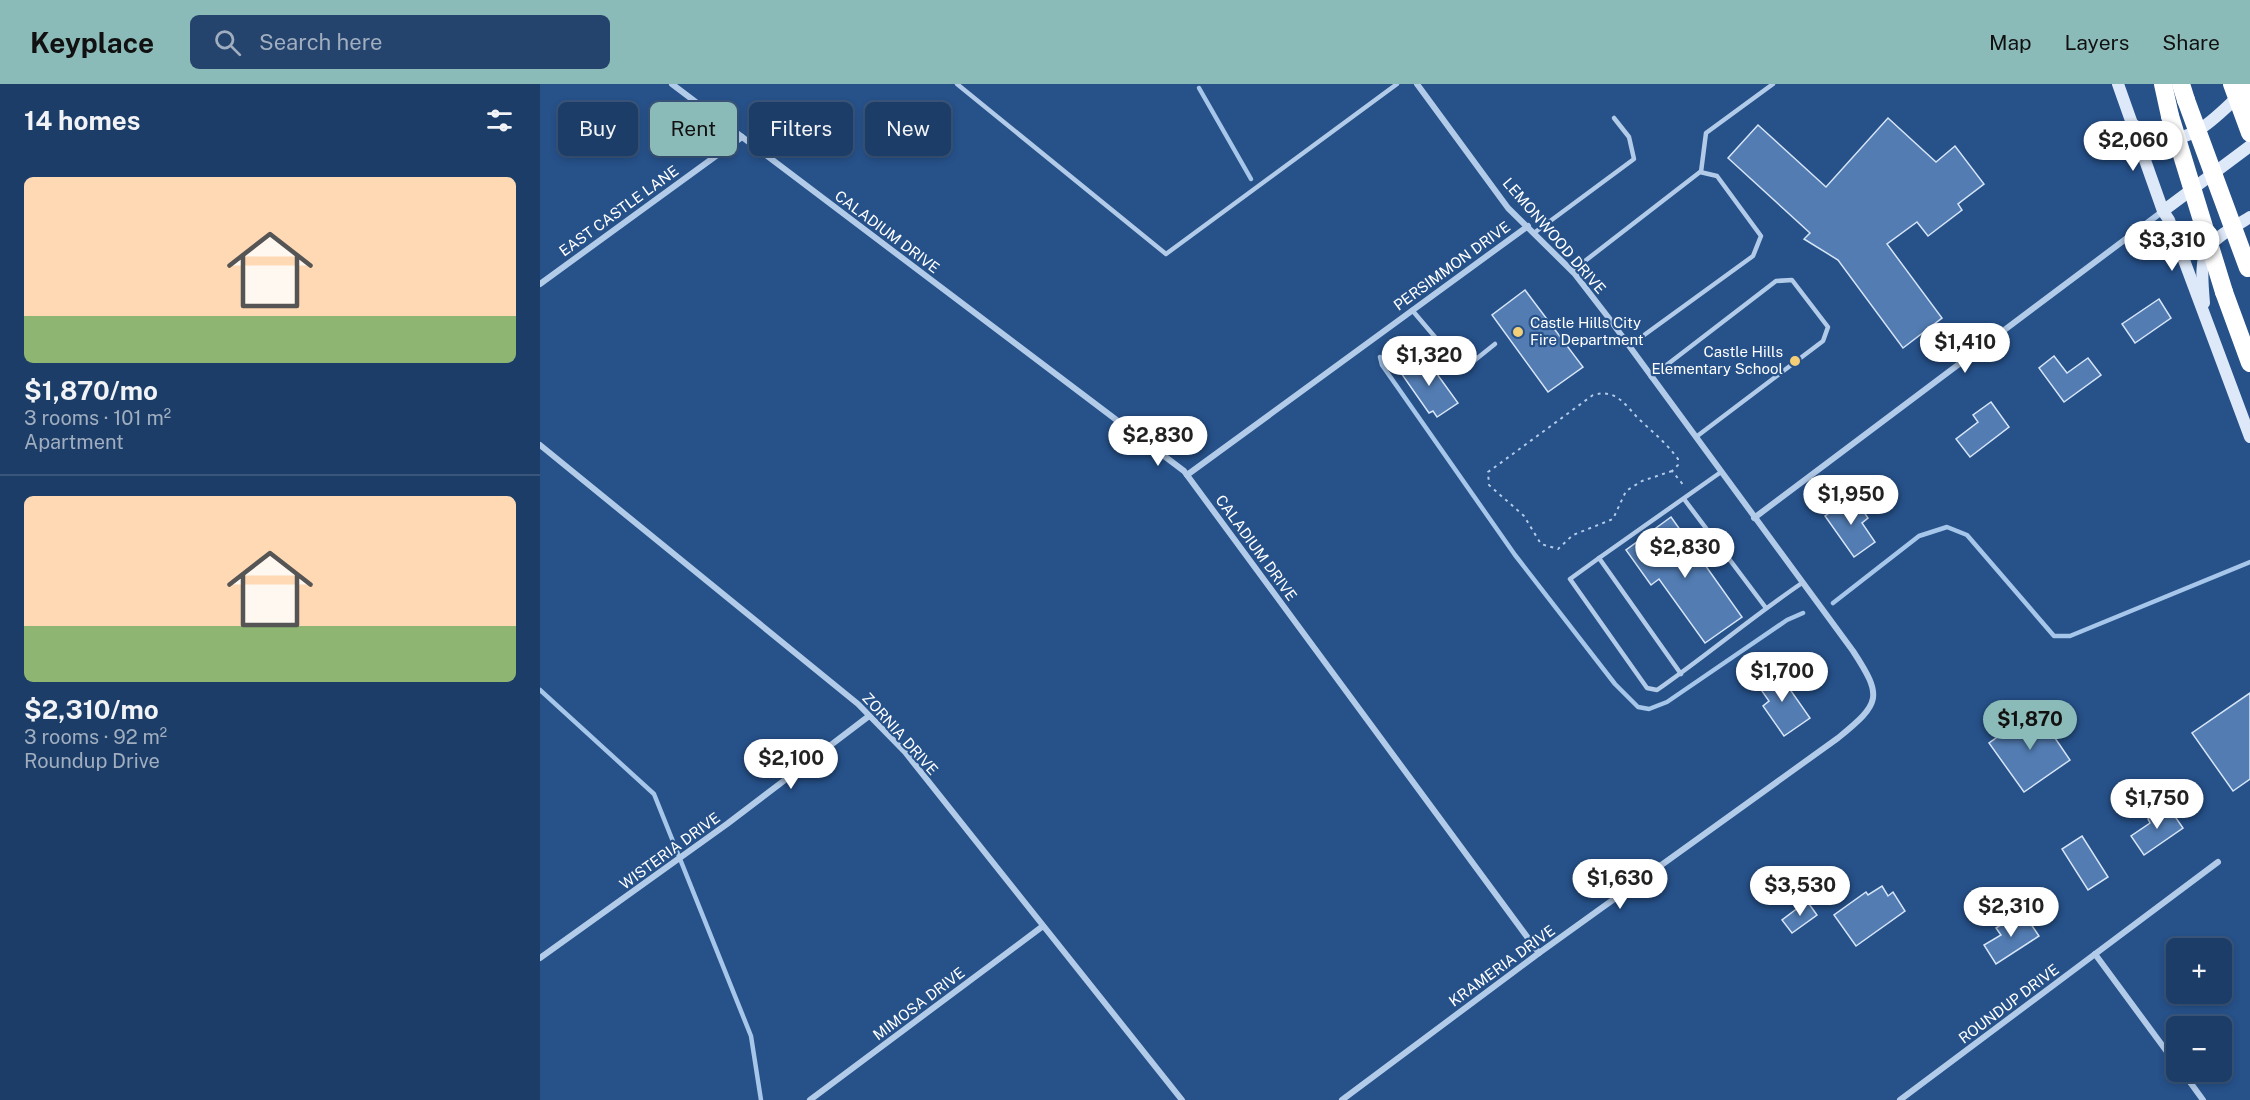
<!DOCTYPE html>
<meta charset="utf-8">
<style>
:root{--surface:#1c3d67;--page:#25446d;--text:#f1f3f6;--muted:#a0aec0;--line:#3a567b;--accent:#8bbbb9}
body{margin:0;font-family:"Public Sans",sans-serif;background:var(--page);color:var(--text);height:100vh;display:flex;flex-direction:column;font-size:22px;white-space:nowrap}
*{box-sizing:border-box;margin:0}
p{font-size:20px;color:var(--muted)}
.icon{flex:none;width:33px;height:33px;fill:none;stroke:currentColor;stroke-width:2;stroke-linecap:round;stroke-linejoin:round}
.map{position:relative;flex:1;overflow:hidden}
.drawer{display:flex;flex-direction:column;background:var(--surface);width:540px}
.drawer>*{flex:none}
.hud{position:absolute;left:18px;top:18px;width:570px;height:54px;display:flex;gap:12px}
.controls{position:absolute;left:1626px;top:854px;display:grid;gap:12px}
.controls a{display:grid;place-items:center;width:66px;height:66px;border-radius:9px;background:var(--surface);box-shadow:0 3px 9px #0003,0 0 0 2px var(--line);font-size:30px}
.price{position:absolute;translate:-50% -51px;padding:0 14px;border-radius:21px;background:#fff;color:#222;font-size:20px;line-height:39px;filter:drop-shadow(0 2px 3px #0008)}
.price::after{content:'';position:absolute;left:50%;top:36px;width:18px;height:14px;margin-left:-9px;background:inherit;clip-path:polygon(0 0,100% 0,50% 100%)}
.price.selected{background:var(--accent);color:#111}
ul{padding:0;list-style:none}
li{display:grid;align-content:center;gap:12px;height:318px;padding:0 24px}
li+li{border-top:2px solid var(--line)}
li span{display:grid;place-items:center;height:186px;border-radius:9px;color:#555}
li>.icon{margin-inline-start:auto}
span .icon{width:108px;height:108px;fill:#fffc;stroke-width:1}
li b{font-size:26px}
h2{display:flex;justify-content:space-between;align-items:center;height:72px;padding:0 24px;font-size:26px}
.chip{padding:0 21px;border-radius:9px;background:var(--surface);box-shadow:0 3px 9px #0003,0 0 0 2px var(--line);font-size:21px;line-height:54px}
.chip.selected{background:var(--accent);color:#111}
header{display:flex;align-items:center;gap:36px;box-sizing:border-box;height:84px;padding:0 30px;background:var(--accent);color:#111}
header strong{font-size:28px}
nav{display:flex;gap:33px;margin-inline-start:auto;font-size:21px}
.search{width:420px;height:54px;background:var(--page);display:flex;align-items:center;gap:15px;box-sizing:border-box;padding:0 21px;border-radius:9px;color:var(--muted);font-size:22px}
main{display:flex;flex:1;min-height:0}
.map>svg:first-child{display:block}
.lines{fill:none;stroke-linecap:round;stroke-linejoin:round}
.stream{stroke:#a6c6ea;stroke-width:4.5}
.building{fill:#527cb2;stroke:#d6e5f7;stroke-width:1.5}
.path{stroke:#b2cbe9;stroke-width:2;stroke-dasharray:3 4.5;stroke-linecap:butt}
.lane{stroke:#b2cbe9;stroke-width:4.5}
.street{stroke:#b2cbe9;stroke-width:6}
.secondary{stroke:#dde8f8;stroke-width:12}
.highway{stroke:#fff;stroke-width:18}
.highway-bridge{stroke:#fff;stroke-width:18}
.poi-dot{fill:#f3cf77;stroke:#265189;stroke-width:2}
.labels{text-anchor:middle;stroke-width:4.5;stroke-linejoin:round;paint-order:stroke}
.street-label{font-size:15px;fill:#fff;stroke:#265189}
.poi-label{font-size:15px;fill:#fff;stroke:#265189;text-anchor:start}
</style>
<header>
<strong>Keyplace</strong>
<div class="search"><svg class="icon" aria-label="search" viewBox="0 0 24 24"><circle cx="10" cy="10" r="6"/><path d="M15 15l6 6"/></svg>Search here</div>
<nav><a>Map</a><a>Layers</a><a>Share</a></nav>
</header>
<main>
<section class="drawer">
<h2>14 homes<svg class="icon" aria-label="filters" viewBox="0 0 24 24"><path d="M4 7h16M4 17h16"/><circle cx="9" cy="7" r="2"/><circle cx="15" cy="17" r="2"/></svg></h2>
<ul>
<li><span style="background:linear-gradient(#ffd9b3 75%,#8fb573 0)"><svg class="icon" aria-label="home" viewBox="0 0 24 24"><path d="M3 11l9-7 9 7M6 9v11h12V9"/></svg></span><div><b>$1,870/mo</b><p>3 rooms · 101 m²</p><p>Apartment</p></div></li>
<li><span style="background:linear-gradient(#ffd9b3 70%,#8fb573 0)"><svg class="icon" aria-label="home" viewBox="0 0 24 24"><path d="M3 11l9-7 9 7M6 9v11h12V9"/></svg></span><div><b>$2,310/mo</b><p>3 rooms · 92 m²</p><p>Roundup Drive</p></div></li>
</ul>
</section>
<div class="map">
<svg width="1710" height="1016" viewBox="0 0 1710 1016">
<rect width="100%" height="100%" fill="#265189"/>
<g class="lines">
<g class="stream">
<polyline points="659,4 711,95"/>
<polyline points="840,273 842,281 975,471 1075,600 1098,623 1109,625 1127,618 1247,536 1263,529"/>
<polyline points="1293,519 1379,452 1407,443 1427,451 1514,552 1530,552 1710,478"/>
<polyline points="0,606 114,710 211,952 221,1016"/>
</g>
</g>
<g class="building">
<polygon points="1348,34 1396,78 1415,62 1444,100 1418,120 1422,126 1388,152 1377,138 1347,160 1402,234 1363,264 1298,176 1264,155 1270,149 1188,74 1218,41 1286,103"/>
<polygon points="985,206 1043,283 1008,308 952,231"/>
<polygon points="1619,215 1631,234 1595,259 1582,240"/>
<polygon points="884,272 918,319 897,333 893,327 889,329 861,289"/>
<polygon points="1514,272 1527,289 1548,274 1561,291 1524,318 1499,284"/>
<polygon points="1451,318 1469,343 1430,373 1416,355 1438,338 1433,331"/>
<polygon points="1313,412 1328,434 1322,439 1335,458 1314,473 1285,432"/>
<polygon points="1131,433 1202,533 1165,559 1119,495 1111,501 1086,466"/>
<polygon points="1235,584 1270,634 1244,652 1223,622 1229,617 1215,597"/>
<polygon points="1710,609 1710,695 1693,707 1652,649"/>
<polygon points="1496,626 1530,676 1484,708 1449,659"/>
<polygon points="1627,721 1643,744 1604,771 1591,752 1610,739 1608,735"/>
<polygon points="1542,752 1568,793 1548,806 1522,765"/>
<polygon points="1342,802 1348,812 1353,808 1365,827 1316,862 1294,831 1326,808 1328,811"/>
<polygon points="1267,817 1277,831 1252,849 1242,836"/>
<polygon points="1482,827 1499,852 1456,880 1444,861 1461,851 1456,844"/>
</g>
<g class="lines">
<path class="path" d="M1132,387L1102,397L1086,407L1073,435L1033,451L1018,465L1001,460L984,432L949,401L948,388L955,383L1053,311C1078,304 1086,323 1101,337C1114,349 1127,360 1138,375V381L1132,387L1145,403"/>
<g class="lane">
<polyline points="417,0 626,170 857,0"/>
<polyline points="1161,88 1166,49 1233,0"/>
<polyline points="994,149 1094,75 1089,53 1074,34"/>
<polyline points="1032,187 1160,88 1177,92 1221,152 1213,172 1089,262"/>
<polyline points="872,226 917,279 930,280 955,260"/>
<polyline points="1111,293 1236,197 1252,196 1288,243 1283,257 1156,353"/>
<polyline points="1144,415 1226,524"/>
<polyline points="1059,474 1181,388"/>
<path d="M1141,590L1059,474L1030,495L1107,604L1117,606C1166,572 1212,533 1262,499"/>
</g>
<g class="street">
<polyline points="132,0 644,387 999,869"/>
<polyline points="0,200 202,53"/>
<polyline points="0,361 318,620 365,668 642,1016"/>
<polyline points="647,391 988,142"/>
<polyline points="1214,434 1623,127"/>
<polyline points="1555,870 1636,980"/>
<polyline points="0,874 187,740 329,632"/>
<polyline points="1642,987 1663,1016"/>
<polyline points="270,1016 503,842"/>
<path d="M802,1016L999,869L1298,654C1341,619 1343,613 1313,567L1068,233L1034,189L968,124L877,0"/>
<polyline points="1360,1016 1678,778"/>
</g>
<g class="secondary">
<polyline points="1578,0 1623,127 1629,136 1710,353"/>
<path d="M1591,39C1599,44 1610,52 1620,54C1655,60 1678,30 1702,9"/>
<polyline points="1623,127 1710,62"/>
<path d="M1664,219C1659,162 1663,162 1710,133"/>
</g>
<g class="highway">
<polyline points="1623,0 1630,32"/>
<polyline points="1641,0 1646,16"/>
<polyline points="1684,208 1710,279"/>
</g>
<g class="highway-bridge">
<polyline points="1692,0 1710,49"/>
<polyline points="1706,0 1710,15"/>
<polyline points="1646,16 1708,184"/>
<polyline points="1630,32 1684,208"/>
</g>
</g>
<g class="poi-dot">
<circle cx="978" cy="248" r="6"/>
<circle cx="1255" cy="277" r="6"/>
</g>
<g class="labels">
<g class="street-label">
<text transform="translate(79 127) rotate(-36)" y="5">EAST CASTLE LANE</text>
<text transform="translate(347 148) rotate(37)" y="5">CALADIUM DRIVE</text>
<text transform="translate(1014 152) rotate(49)" y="5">LEMONWOOD DRIVE</text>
<text transform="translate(912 182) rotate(-36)" y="5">PERSIMMON DRIVE</text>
<text transform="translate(716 464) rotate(54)" y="5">CALADIUM DRIVE</text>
<text transform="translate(360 650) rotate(48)" y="5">ZORNIA DRIVE</text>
<text transform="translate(130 767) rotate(-36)" y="5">WISTERIA DRIVE</text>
<text transform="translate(962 882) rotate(-36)" y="5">KRAMERIA DRIVE</text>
<text transform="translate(379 920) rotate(-37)" y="5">MIMOSA DRIVE</text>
<text transform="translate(1469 920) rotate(-37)" y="5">ROUNDUP DRIVE</text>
</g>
<g class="poi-label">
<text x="990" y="244">Castle Hills City<tspan x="990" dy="17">Fire Department</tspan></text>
<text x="1243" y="273" text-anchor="end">Castle Hills<tspan x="1243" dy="17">Elementary School</tspan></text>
</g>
</g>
</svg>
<div class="controls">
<a>+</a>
<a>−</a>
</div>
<b class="price" style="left:1593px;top:88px">$2,060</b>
<b class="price" style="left:1632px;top:188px">$3,310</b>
<b class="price" style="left:1425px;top:290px">$1,410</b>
<b class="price" style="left:889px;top:303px">$1,320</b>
<b class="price" style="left:618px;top:383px">$2,830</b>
<b class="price" style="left:1311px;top:442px">$1,950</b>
<b class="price" style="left:1145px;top:495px">$2,830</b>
<b class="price" style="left:1242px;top:619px">$1,700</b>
<b class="price selected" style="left:1490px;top:667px">$1,870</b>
<b class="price" style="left:251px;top:706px">$2,100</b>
<b class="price" style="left:1617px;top:746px">$1,750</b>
<b class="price" style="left:1080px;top:826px">$1,630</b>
<b class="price" style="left:1260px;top:833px">$3,530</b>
<b class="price" style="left:1471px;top:854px">$2,310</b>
<div class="hud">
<a class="chip">Buy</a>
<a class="chip selected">Rent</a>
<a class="chip">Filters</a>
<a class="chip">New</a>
</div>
</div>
</main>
